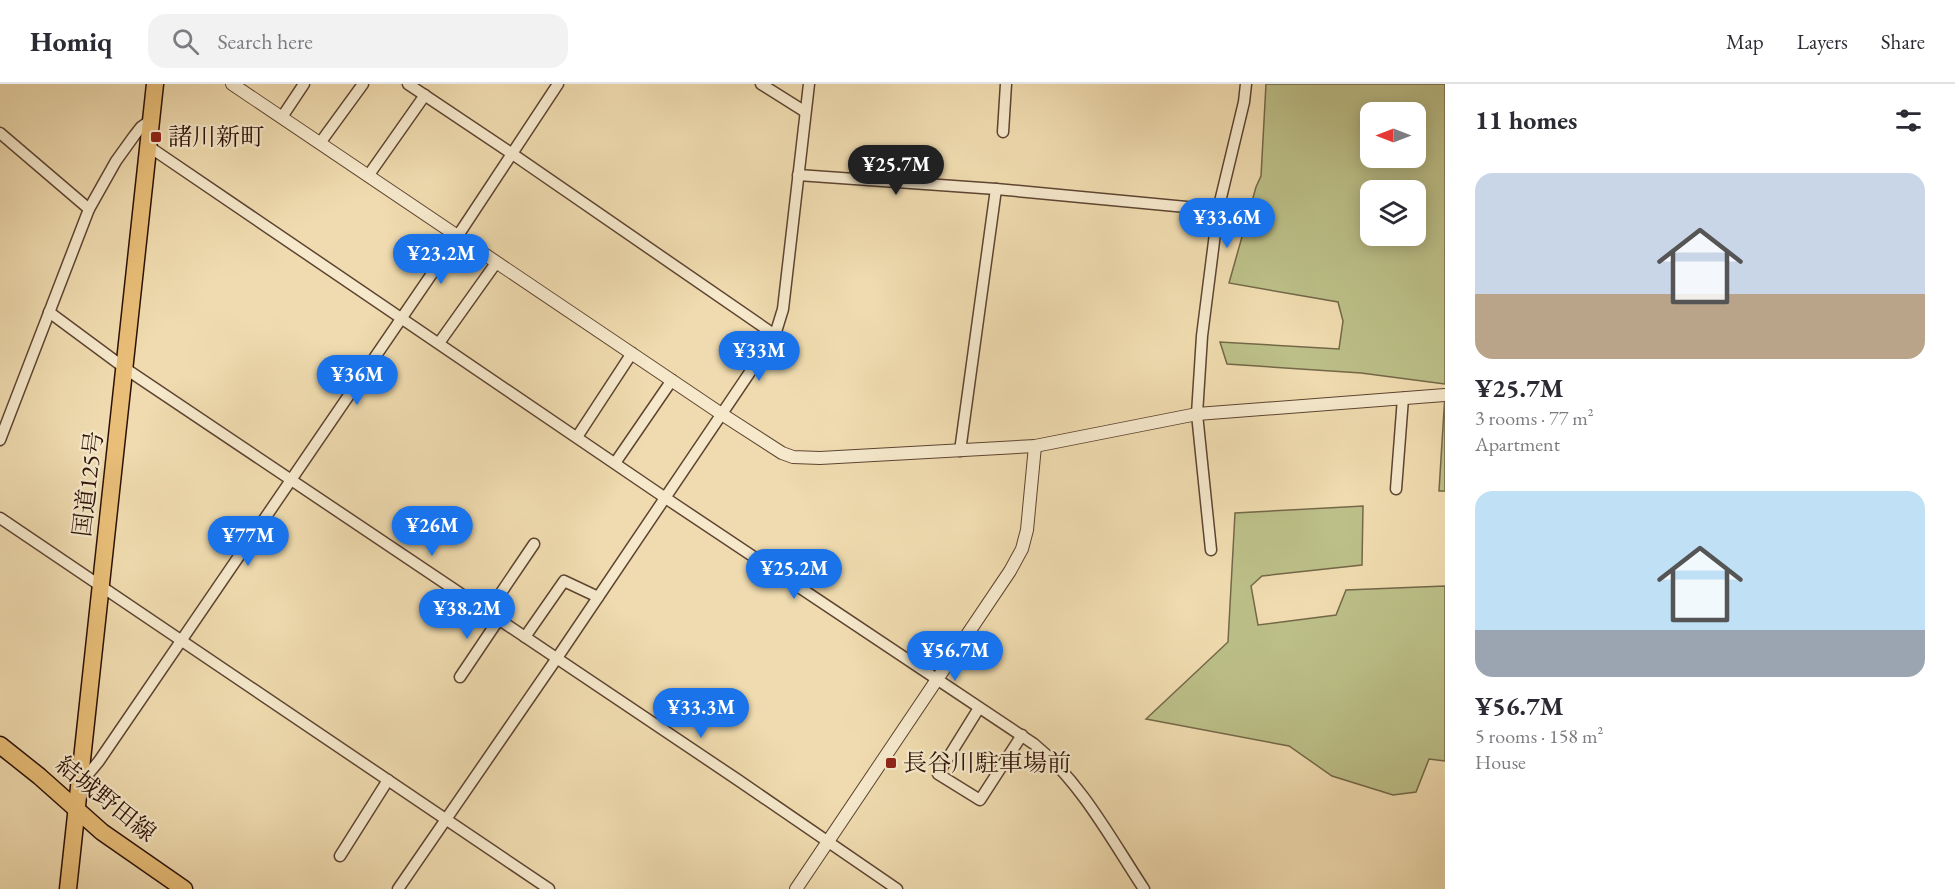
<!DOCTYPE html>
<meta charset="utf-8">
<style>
:root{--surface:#fff;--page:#f2f2f3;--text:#2b2b33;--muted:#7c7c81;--line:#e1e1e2;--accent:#1a73e8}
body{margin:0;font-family:"EB Garamond","Noto Serif JP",serif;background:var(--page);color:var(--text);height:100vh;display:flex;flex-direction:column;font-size:22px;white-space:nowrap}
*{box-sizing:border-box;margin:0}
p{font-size:20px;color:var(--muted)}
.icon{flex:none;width:33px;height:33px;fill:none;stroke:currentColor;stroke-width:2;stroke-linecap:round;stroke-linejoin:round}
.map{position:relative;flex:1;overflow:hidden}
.panel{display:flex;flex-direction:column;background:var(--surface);width:510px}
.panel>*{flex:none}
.needle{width:39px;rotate:270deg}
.controls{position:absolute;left:1360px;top:18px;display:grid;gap:12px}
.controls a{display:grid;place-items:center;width:66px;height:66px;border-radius:12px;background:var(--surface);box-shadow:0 3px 15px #0003;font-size:30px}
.price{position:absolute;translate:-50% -51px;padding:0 14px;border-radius:21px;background:var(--accent);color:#fff;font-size:20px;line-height:39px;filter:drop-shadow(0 2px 3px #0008)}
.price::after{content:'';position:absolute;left:50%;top:36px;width:18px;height:14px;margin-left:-9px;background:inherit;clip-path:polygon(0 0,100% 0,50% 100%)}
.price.active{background:#222;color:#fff}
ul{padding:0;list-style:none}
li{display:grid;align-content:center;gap:12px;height:318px;padding:0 30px}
li span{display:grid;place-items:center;height:186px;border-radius:18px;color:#555}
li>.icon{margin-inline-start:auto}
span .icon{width:108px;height:108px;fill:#fffc;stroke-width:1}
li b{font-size:26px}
h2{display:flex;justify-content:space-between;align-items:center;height:72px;padding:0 30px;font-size:26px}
header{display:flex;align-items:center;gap:36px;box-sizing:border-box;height:84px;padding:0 30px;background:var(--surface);border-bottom:2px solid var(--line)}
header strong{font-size:28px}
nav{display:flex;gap:33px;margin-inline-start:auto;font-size:21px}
.search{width:420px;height:54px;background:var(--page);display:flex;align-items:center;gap:15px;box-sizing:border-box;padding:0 21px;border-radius:18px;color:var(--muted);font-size:22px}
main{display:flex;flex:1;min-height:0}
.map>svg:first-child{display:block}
.green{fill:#bcbf88;stroke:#746848;stroke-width:1.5;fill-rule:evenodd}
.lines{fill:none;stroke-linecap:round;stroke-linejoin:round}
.minor-casing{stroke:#5e4431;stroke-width:13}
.tertiary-casing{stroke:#5e4431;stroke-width:14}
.primary-casing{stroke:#2d1107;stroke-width:19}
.trunk-casing{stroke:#2d1107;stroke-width:19}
.minor{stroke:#f5e8cb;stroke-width:10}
.tertiary{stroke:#f5e8cb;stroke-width:12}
.primary{stroke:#e8be78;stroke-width:16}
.trunk{stroke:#e8be78;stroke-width:16}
.poi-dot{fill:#8f2418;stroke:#f5e8cb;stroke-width:2}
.labels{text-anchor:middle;stroke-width:4.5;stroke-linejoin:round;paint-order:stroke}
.poi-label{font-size:24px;fill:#2d1107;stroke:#f5e8cb;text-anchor:start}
.street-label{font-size:24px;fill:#2d1107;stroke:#f5e8cb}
</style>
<header>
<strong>Homiq</strong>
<div class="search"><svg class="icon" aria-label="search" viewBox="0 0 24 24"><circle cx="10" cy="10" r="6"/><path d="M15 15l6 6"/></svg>Search here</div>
<nav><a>Map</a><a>Layers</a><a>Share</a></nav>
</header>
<main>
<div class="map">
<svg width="1445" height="805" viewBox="0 0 1445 805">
<rect width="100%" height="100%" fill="#efdbaf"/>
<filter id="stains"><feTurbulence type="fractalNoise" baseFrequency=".00333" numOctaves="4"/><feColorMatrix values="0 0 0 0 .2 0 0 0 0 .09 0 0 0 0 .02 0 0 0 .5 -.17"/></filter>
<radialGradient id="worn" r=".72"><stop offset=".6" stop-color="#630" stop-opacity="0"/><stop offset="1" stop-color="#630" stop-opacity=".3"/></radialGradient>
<g class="green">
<path d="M1266,0H1445V300L1361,289L1227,280L1220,258L1339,265L1343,237L1338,218L1229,199L1256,103L1261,92ZM1371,28H1416V74H1371ZM1371,106H1416V152H1371Z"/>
<polygon points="1445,310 1445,407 1439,407"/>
<polygon points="1363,422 1362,481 1262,492 1251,502 1258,541 1336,531 1346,506 1445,502 1445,677 1429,675 1416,708 1393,711 1332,692 1289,662 1146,635 1228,558 1235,429"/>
</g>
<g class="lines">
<defs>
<g id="minor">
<polyline points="408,0 511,69 775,251"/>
<polyline points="761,0 804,27"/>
<polyline points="282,33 304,0"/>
<polyline points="1003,48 1006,0"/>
<polyline points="0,49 89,125"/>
<polyline points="320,59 363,0"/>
<path d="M148,62L664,413L1034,660C1081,698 1111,755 1144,805"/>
<polyline points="798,91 996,105 1218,126"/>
<polyline points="368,92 425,11"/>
<polyline points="49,228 126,285 738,696 897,805"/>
<polyline points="439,259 496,179"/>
<polyline points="577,353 632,269"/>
<polyline points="0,356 89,125 116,77 134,52 141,43 151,36"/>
<polyline points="960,367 996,105"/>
<polyline points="615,379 672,296"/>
<polyline points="1396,405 1403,314"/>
<polyline points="0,434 549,805"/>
<polyline points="1211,466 1197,330 1202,252 1218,126 1244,18 1246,0"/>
<polyline points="488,528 534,460"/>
<polyline points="525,553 564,497 598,513"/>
<polyline points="460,593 499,535"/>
<polyline points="979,624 938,690 980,716 1022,651"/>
<polyline points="79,695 89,689 99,677 457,153 558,0"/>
<polyline points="340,772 388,696"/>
<polyline points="398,805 557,574 775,251 783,225 809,0"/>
</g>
<g id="tertiary">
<polyline points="232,0 720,329 782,369 793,373 820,374 1035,362 1197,330 1445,311"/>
<polyline points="796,805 1010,487 1022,465 1027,446 1035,362"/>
</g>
<polyline id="primary" points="0,661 39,692 102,748 184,805"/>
<polyline id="trunk" points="68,805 155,0"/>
</defs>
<use href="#minor" class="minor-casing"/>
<use href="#tertiary" class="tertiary-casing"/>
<use href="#primary" class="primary-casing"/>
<use href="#trunk" class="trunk-casing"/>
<use href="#minor" class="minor"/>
<use href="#tertiary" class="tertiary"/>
<use href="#primary" class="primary"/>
<use href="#trunk" class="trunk"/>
</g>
<g class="poi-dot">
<rect x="150" y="47" width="12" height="12" rx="3"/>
<rect x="885" y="673" width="12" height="12" rx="3"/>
</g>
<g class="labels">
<g class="poi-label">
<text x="168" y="61">諸川新町</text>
<text x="903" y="687">長谷川駐車場前</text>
</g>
<g class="street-label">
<text transform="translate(88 400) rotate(-83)" y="8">国道125号</text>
<text transform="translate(106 715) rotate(39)" y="8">結城野田線</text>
</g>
</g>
<rect width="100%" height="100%" filter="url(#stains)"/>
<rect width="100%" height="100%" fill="url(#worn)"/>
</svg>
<div class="controls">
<a><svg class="needle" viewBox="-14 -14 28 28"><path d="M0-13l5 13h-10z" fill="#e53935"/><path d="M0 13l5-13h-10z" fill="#7c7c81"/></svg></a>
<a><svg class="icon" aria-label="layers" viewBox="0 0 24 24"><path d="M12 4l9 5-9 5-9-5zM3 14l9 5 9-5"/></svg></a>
</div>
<b class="price active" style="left:896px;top:112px">¥25.7M</b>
<b class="price" style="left:1227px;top:165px">¥33.6M</b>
<b class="price" style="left:441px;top:201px">¥23.2M</b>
<b class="price" style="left:759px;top:298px">¥33M</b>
<b class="price" style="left:357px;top:322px">¥36M</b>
<b class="price" style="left:432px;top:473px">¥26M</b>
<b class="price" style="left:248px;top:483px">¥77M</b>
<b class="price" style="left:794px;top:516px">¥25.2M</b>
<b class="price" style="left:467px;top:556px">¥38.2M</b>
<b class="price" style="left:955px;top:598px">¥56.7M</b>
<b class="price" style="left:701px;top:655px">¥33.3M</b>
</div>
<section class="panel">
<h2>11 homes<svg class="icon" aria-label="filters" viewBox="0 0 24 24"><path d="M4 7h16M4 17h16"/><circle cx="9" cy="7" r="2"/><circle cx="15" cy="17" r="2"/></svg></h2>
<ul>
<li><span style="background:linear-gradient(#c9d6e8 65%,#b9a48a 0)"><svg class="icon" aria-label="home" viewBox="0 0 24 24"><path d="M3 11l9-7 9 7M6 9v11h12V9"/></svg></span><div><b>¥25.7M</b><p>3 rooms · 77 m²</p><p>Apartment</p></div></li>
<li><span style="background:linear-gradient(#bfe0f5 75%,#9aa5b1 0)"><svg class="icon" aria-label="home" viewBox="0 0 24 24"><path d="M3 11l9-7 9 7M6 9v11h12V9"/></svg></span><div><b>¥56.7M</b><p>5 rooms · 158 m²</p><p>House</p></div></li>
</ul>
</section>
</main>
